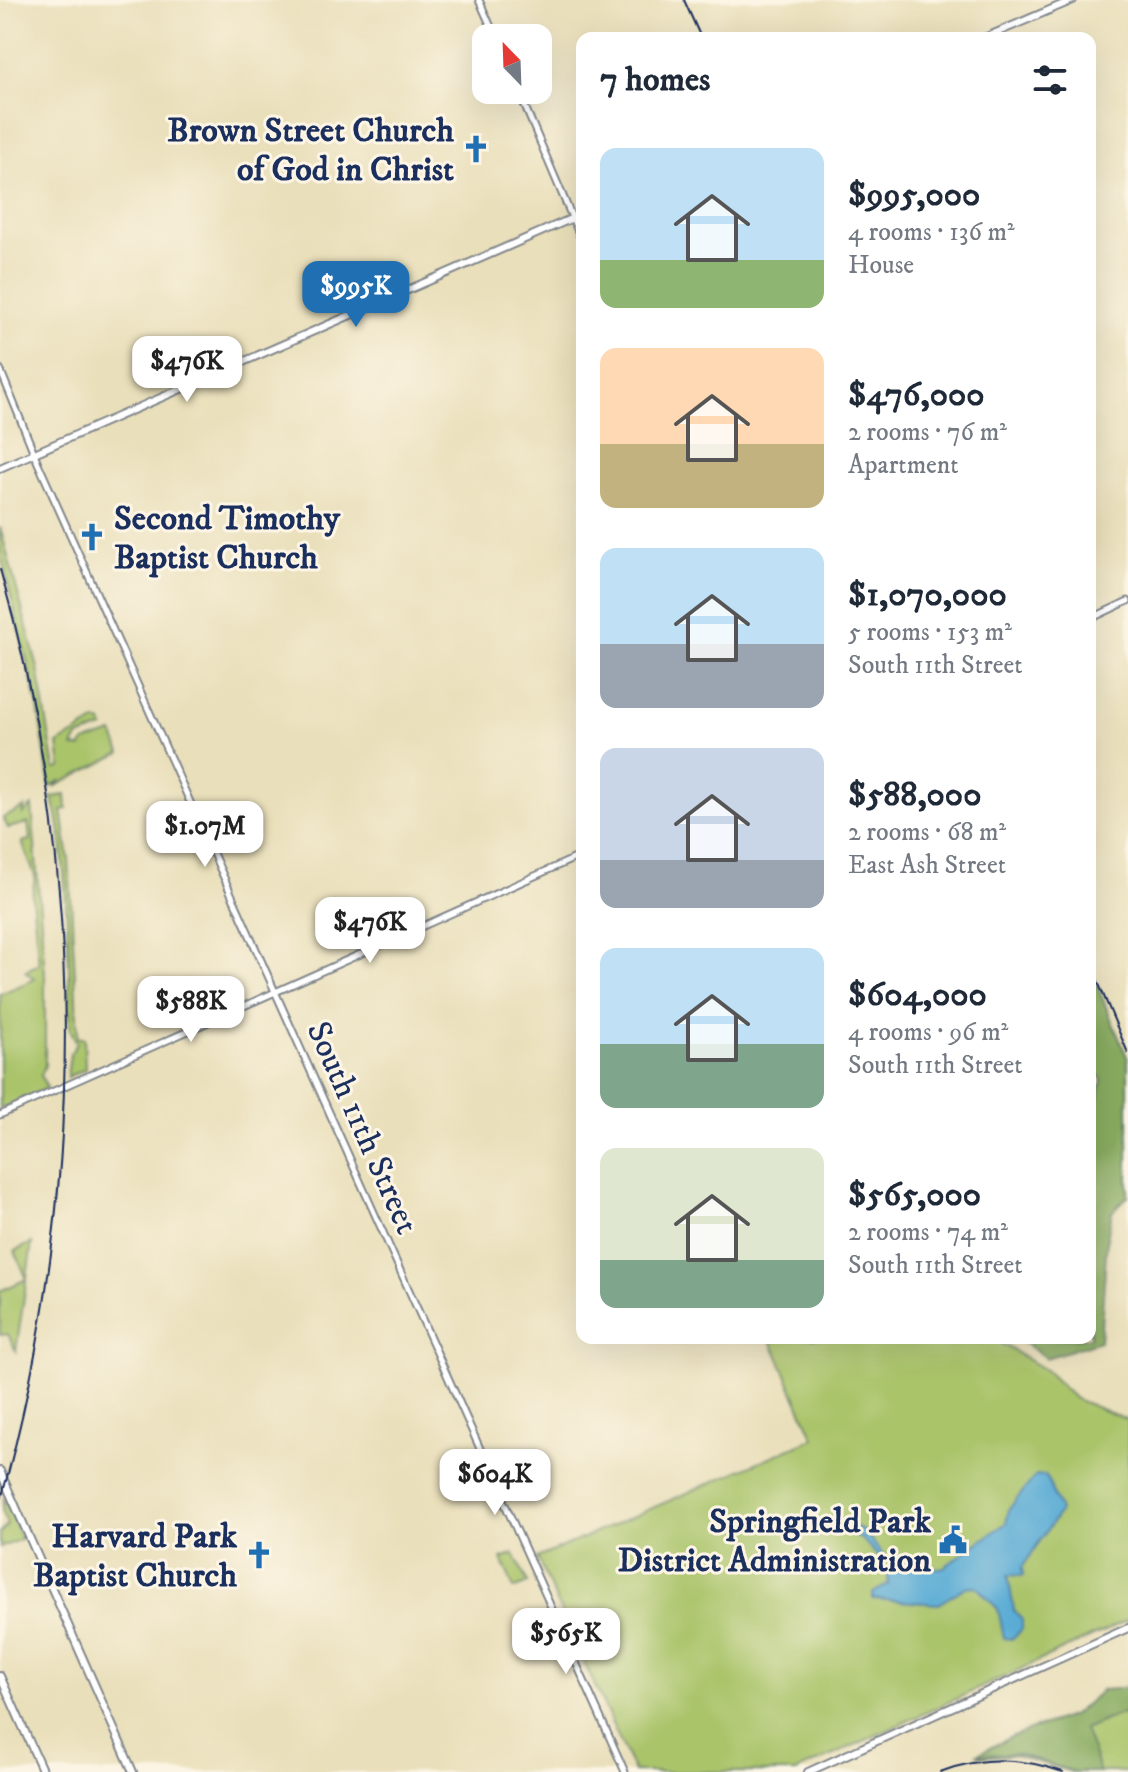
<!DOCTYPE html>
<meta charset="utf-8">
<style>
:root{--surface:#fff;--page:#f2f2f3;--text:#1f2937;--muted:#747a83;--accent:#1f6fb2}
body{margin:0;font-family:"IM FELL DW Pica",serif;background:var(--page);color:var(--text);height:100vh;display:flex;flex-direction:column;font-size:30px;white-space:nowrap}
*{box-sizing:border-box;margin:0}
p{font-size:26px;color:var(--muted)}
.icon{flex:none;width:44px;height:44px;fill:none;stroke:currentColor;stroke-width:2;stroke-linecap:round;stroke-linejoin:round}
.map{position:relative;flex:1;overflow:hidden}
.sheet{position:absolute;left:576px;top:32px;width:520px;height:1312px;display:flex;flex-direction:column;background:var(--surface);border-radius:16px;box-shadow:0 8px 32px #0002}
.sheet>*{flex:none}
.needle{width:52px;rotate:337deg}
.fabs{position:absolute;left:472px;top:24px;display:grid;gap:16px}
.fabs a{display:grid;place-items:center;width:80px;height:80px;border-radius:16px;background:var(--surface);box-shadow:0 8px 32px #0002;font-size:40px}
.price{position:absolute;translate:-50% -68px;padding:0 18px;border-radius:16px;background:#fff;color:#222;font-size:26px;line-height:52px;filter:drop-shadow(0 2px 4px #0008)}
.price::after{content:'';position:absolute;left:50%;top:48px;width:24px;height:18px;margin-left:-12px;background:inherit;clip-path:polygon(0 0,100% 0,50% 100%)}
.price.active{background:var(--accent);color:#fff}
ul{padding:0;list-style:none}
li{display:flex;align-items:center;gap:24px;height:200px;padding:0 24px}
li span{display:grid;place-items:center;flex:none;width:224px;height:160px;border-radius:16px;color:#555}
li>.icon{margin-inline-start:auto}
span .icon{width:96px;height:96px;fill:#fffc;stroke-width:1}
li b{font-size:34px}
h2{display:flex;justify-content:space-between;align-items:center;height:96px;padding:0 24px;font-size:34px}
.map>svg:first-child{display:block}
.green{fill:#aac46b;stroke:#627a64;stroke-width:2}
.forest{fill:#87aa5f;stroke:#516c5e;stroke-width:2}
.water{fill:#5aacd5;stroke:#3a6e9a;stroke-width:2}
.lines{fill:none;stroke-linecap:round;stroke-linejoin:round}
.tertiary-casing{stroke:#82878c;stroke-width:9}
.secondary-casing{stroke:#82878c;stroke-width:10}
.primary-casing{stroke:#82878c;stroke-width:10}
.tertiary{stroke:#fff;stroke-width:5}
.secondary{stroke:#fff;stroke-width:6}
.primary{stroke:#fff;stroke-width:6}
.rail{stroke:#1b2f5e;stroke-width:2}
.labels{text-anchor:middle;stroke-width:6;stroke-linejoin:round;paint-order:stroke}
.poi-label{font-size:34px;font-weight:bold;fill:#1b2f5e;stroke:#fcf5e5;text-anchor:end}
.street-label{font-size:34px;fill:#1b2f5e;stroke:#fcf5e5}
</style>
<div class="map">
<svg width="1128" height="1772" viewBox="0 0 1128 1772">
<rect width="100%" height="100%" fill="#fcf5e5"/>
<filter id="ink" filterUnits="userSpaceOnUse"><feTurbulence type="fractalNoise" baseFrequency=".0125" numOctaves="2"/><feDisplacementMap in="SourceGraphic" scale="16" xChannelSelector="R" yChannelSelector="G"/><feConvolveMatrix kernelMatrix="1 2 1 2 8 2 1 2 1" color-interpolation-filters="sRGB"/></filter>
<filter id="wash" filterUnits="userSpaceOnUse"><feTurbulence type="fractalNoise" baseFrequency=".006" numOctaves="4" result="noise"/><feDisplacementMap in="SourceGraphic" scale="32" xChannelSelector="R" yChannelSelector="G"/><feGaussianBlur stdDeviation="1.8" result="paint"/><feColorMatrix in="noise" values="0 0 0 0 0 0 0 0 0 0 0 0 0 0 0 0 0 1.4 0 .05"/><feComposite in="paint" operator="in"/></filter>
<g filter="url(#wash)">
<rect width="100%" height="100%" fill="#e9dfba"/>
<g class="green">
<polygon points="0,527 38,668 55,769 61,768 58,744 95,722 101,722 104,728 78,737 73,747 81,748 85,742 113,733 121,753 54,787 61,780 50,787 38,707 0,551"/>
<path d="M66,795L67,809L62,810L69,860L78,1038H84L85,1069L67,1077L70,1054L77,1043L70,1029C70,989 67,823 51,797Z"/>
<polygon points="32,806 45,975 45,1065 41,1076 47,1088 0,1109 0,994 35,979 25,971 39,964 32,896 35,876 22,842 30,840 28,823 8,828 3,818 25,807 22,815"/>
<polygon points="32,1243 16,1351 8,1334 0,1335 0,1291 27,1279 15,1251"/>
<polygon points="770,1338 992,1338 1045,1370 1075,1399 1128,1420 1128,1620 796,1772 634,1772 537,1558 814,1438"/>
<polygon points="4,1498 21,1539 0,1548 0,1533 7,1525 2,1510"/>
<polygon points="514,1554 528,1583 514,1589 502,1559"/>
<polygon points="1128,1702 1128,1772 1072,1772 1014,1755 980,1757"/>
</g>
<g class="forest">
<polygon points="1090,969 1128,1059 1128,1196 1112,1212 1107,1238 1100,1341 1046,1358 1021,1341 1023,1338 1090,1338 1090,1104 1098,1100 1102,1080 1090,1063"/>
<polygon points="1128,1688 1128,1711 1084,1729 1100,1772 1074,1772 1018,1754 976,1755 1013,1736 1073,1715 1102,1690"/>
</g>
<g class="water">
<path d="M1036,1475L1046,1476L1060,1511L1022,1568L1023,1576L1008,1575L1014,1610L1022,1620V1629L1013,1639L1004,1638L998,1609L976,1586L966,1587L938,1604L873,1599V1593L889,1584L887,1570C915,1548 925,1573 944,1567L1006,1523L1009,1509Z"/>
<polygon points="849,1524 863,1530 884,1556 883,1562 862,1539 839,1530 841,1524"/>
</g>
</g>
<g filter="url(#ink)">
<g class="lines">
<defs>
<g id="tertiary">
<polyline points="479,0 496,38"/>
<polyline points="518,90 582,241"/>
<polyline points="0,369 38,463 625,1772"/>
<polyline points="1090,619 1128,601"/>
<polyline points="0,1115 582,855"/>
</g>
<g id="secondary">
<polyline points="984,38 1073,0"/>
<polyline points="0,468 582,214"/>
<polyline points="808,1772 1128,1628"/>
</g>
<g id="primary">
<polyline points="0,1471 133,1772"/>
<polyline points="0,1676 43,1772"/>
</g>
</defs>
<use href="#tertiary" class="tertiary-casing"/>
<use href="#secondary" class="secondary-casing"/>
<use href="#primary" class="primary-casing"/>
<use href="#tertiary" class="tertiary"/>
<use href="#secondary" class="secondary"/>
<use href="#primary" class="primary"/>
<g class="rail">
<polyline points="684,0 701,38"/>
<path d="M0,569C87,872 86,1199 0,1503"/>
<polyline points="1090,963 1128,1053"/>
<path d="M940,1772C983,1756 1020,1757 1063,1772"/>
</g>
</g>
</g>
<defs>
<symbol id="church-bare" viewBox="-9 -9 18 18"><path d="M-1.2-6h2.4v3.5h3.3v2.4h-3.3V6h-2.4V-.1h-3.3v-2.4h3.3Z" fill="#1f6fb2" stroke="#fcf5e5" stroke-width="2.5" paint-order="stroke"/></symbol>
<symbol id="civic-bare" viewBox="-9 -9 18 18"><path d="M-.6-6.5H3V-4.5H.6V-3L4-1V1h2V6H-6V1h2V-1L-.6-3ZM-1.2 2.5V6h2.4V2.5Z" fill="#1f6fb2" stroke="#fcf5e5" stroke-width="2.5" paint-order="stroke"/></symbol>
</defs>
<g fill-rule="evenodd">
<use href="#church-bare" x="456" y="129" width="40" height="40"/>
<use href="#church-bare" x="72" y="517" width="40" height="40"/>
<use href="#civic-bare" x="933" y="1520" width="40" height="40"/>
<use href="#church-bare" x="239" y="1535" width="40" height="40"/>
</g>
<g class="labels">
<g class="poi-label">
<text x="454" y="141">Brown Street Church<tspan x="454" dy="39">of God in Christ</tspan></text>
<text x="114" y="529" text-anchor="start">Second Timothy<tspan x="114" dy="39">Baptist Church</tspan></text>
<text x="931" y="1532">Springfield Park<tspan x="931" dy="39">District Administration</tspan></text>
<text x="237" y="1547">Harvard Park<tspan x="237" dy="39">Baptist Church</tspan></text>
</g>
<g class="street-label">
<text transform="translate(364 1127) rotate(66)" y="12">South 11th Street</text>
</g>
</g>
</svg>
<div class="fabs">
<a><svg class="needle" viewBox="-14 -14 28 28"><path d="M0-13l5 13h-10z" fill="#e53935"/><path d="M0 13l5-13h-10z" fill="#747a83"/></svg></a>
</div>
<b class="price active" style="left:356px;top:329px">$995K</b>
<b class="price" style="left:187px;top:404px">$476K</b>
<b class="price" style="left:205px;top:869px">$1.07M</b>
<b class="price" style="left:370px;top:965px">$476K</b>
<b class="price" style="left:191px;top:1044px">$588K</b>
<b class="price" style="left:495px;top:1517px">$604K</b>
<b class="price" style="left:566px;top:1676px">$565K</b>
<section class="sheet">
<h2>7 homes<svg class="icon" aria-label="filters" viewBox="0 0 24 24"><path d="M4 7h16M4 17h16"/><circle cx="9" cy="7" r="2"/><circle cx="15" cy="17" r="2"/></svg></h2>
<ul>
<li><span style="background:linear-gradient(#bfe0f5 70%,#8fb573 0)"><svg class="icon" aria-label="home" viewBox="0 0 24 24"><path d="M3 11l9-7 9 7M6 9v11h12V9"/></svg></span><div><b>$995,000</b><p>4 rooms · 136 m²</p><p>House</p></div></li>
<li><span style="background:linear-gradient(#ffd9b3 60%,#c2b280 0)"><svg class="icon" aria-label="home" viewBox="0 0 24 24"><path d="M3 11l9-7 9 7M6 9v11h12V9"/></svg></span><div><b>$476,000</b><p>2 rooms · 76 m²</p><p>Apartment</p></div></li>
<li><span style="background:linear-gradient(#bfe0f5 60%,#9aa5b1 0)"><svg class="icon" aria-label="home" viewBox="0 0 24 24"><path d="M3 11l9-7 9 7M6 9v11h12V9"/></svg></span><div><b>$1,070,000</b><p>5 rooms · 153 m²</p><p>South 11th Street</p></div></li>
<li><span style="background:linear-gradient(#c9d6e8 70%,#9aa5b1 0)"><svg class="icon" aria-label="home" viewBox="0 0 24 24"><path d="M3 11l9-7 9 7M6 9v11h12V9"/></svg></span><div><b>$588,000</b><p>2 rooms · 68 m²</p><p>East Ash Street</p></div></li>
<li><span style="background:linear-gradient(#bfe0f5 60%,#7fa58c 0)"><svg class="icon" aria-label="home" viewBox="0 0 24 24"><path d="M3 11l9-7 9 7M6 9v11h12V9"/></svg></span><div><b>$604,000</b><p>4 rooms · 96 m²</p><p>South 11th Street</p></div></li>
<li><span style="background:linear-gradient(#dfe7d0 70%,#7fa58c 0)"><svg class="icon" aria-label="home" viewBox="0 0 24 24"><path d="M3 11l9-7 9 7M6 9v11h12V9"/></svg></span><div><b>$565,000</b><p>2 rooms · 74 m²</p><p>South 11th Street</p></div></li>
</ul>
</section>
</div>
